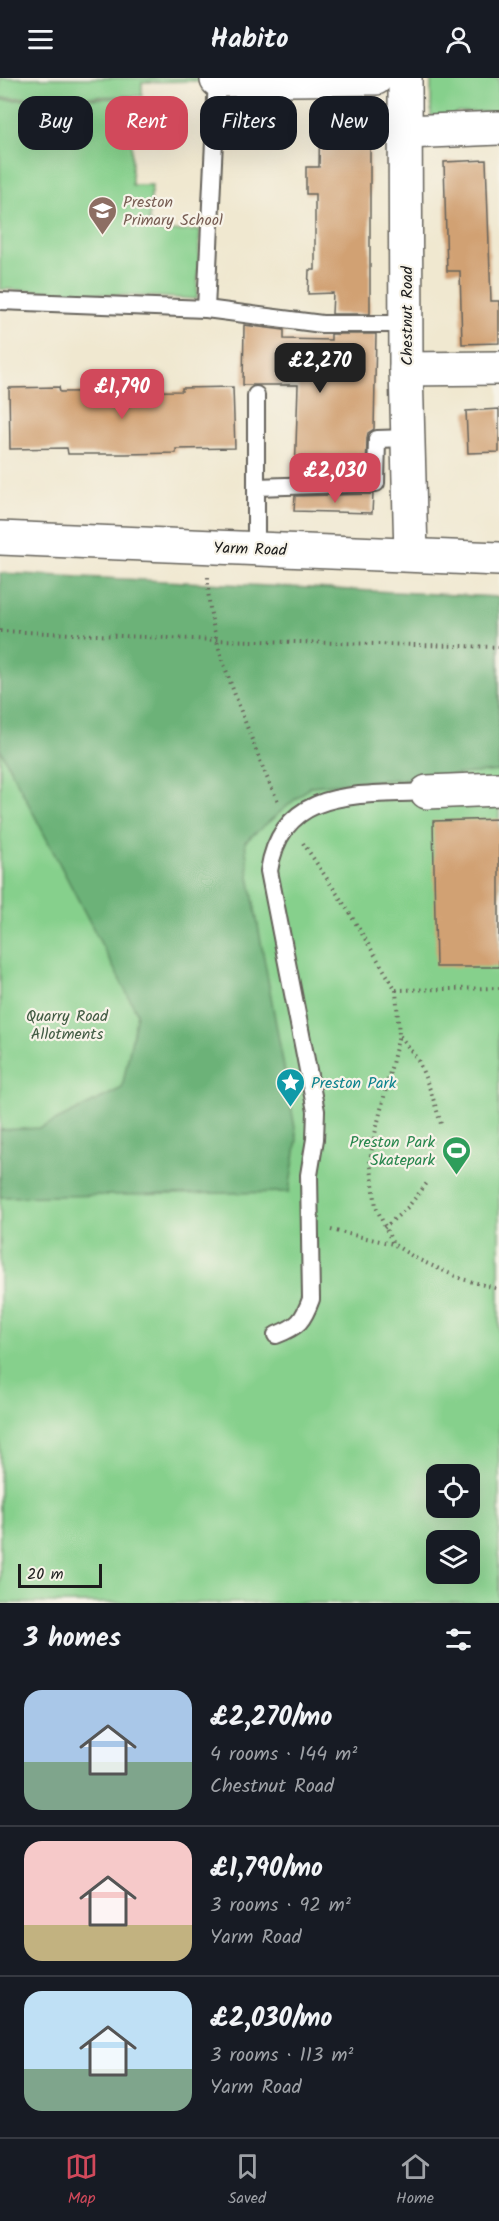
<!DOCTYPE html>
<meta charset="utf-8">
<style>
:root{--surface:#171b24;--page:#20242c;--text:#f1f3f6;--muted:#9ea1a6;--line:#363941;--accent:#d1495b}
body{margin:0;font-family:Kalam,sans-serif;background:var(--page);color:var(--text);height:100vh;display:flex;flex-direction:column;font-size:22px;white-space:nowrap}
*{box-sizing:border-box;margin:0}
p{font-size:20px;color:var(--muted)}
.icon{flex:none;width:33px;height:33px;fill:none;stroke:currentColor;stroke-width:2;stroke-linecap:round;stroke-linejoin:round}
.map{position:relative;height:1525px;overflow:hidden}
.details{display:flex;flex-direction:column;background:var(--surface);flex:1}
.details>*{flex:none}
.top-card{position:absolute;left:18px;top:18px;width:464px;height:54px;display:flex;gap:12px}
.buttons{position:absolute;left:426px;top:1386px;display:grid;gap:12px}
.buttons a{display:grid;place-items:center;width:54px;height:54px;border-radius:12px;background:var(--surface);box-shadow:0 6px 24px #0002;font-size:30px}
.scale{position:absolute;left:18px;bottom:15px;width:84px;box-sizing:border-box;padding-left:6px;border:3px solid #1c1c1c;border-top:0;font-size:16px;line-height:21px;white-space:nowrap;color:#1c1c1c;-webkit-text-stroke:4px #f7f3e8;paint-order:stroke}
.price{position:absolute;translate:-50% -51px;padding:0 14px;border-radius:12px;background:var(--accent);color:#fff;font-size:20px;line-height:39px;filter:drop-shadow(0 2px 3px #0008)}
.price::after{content:'';position:absolute;left:50%;top:36px;width:18px;height:14px;margin-left:-9px;background:inherit;clip-path:polygon(0 0,100% 0,50% 100%)}
.price.selected{background:#222;color:#fff}
ul{padding:0;list-style:none}
li{display:flex;align-items:center;gap:18px;height:150px;padding:0 24px}
li+li{border-top:2px solid var(--line)}
li span{display:grid;place-items:center;flex:none;width:168px;height:120px;border-radius:18px;color:#555}
li>.icon{margin-inline-start:auto}
span .icon{width:72px;height:72px;fill:#fffc;stroke-width:1}
li b{font-size:26px}
h2{display:flex;justify-content:space-between;align-items:center;height:72px;padding:0 24px;font-size:26px}
.chip{padding:0 21px;border-radius:18px;background:var(--surface);box-shadow:0 6px 24px #0002;font-size:21px;line-height:54px}
.chip.selected{background:var(--accent);color:#fff}
header{display:flex;justify-content:space-between;align-items:center;height:78px;padding:0 24px;background:var(--surface);font-size:27px;font-weight:700}
.tabs{display:flex;justify-content:space-around;align-items:center;height:84px;border-top:2px solid var(--line);background:var(--surface);font-size:16px;color:var(--muted)}
.tabs a{display:grid;justify-items:center;gap:3px}
.tabs .selected{color:var(--accent)}
.map>svg:first-child{display:block}
.green{fill:#86d08c;stroke:#517654;stroke-width:1.5;fill-rule:evenodd}
.forest{fill:#6cb278;stroke:#44674a;stroke-width:1.5}
.building{fill:#d1a173}
.lines{fill:none;stroke-linecap:round;stroke-linejoin:round}
.service-casing{stroke:#66635b;stroke-width:20}
.minor-casing{stroke:#66635b;stroke-width:36}
.primary-casing{stroke:#66635b;stroke-width:36}
.path{stroke:#66635b;stroke-width:4;stroke-dasharray:1.5 4.5;stroke-linecap:butt}
.service{stroke:#fff;stroke-width:16}
.minor{stroke:#fff;stroke-width:33}
.primary{stroke:#fff;stroke-width:33}
.labels{text-anchor:middle;stroke-width:4.5;stroke-linejoin:round;paint-order:stroke}
.education-label{font-size:16px;fill:#785e54;stroke:#f7f3e8;text-anchor:start}
.street-label{font-size:16px;fill:#1c1c1c;stroke:#f7f3e8}
.park-label{font-size:16px;fill:#415b43;stroke:#f7f3e8}
.culture-label{font-size:16px;fill:#0d838f;stroke:#f7f3e8;text-anchor:start}
.leisure-label{font-size:16px;fill:#27864d;stroke:#f7f3e8;text-anchor:end}
</style>
<header><svg class="icon" aria-label="menu" viewBox="0 0 24 24"><path d="M4 6h16M4 12h16M4 18h16"/></svg>Habito<svg class="icon" aria-label="person" viewBox="0 0 24 24"><circle cx="12" cy="8" r="4"/><path d="M4 21q1-7 8-7t8 7"/></svg></header>
<div class="map">
<svg width="499" height="1525" viewBox="0 0 499 1525">
<rect width="100%" height="100%" fill="#f7f3e8"/>
<filter id="ink" filterUnits="userSpaceOnUse"><feTurbulence type="fractalNoise" baseFrequency=".0167" numOctaves="2"/><feDisplacementMap in="SourceGraphic" scale="12" xChannelSelector="R" yChannelSelector="G"/><feConvolveMatrix kernelMatrix="1 2 1 2 8 2 1 2 1" color-interpolation-filters="sRGB"/></filter>
<filter id="wash" filterUnits="userSpaceOnUse"><feTurbulence type="fractalNoise" baseFrequency=".008" numOctaves="4" result="noise"/><feDisplacementMap in="SourceGraphic" scale="24" xChannelSelector="R" yChannelSelector="G"/><feGaussianBlur stdDeviation="1.35" result="paint"/><feColorMatrix in="noise" values="0 0 0 0 0 0 0 0 0 0 0 0 0 0 0 0 0 1.4 0 .05"/><feComposite in="paint" operator="in"/></filter>
<g filter="url(#wash)">
<rect width="100%" height="100%" fill="#f0e8d0"/>
<g class="green">
<polygon points="0,0 207,0 207,3 142,4 142,18 0,20"/>
<polygon points="431,0 499,0 499,34 457,34 446,43 431,38"/>
<polygon points="131,20 132,107 152,107 149,143 160,154 200,152 197,221 0,211 0,22"/>
<path d="M0,530L499,545V1525H0ZM436,1396H470V1430H436ZM436,1462H470V1496H436Z"/>
</g>
<polygon class="forest" points="0,495 499,519 499,693 311,708 245,764 249,798 297,1061 289,1114 0,1119 0,1052 41,1050 122,1010 137,935 0,671"/>
<g id="blocks">
<g class="building">
<polygon points="370,28 370,236 332,236 333,215 308,216 309,192 315,192 315,116 306,116 306,89 319,89 320,29"/>
<polygon points="486,82 491,223 499,223 499,265 462,266 460,193 447,193 444,84"/>
<polygon points="244,247 284,252 284,261 331,262 331,256 376,256 374,351 368,355 367,360 366,395 295,397 298,307 243,307"/>
<polygon points="59,309 60,314 182,313 182,310 233,309 235,370 176,371 176,375 125,376 68,376 67,370 10,371 9,310"/>
<polygon points="499,331 499,374 468,375 466,333"/>
<polygon points="373,416 372,435 294,433 295,418"/>
<polygon points="499,741 499,889 436,889 433,743"/>
</g>
</g>
</g>
<g filter="url(#ink)">
<use href="#blocks" fill-opacity="0" stroke="#66635b" stroke-width="1.5"/>
<g class="lines">
<defs>
<g id="service">
<polyline points="0,223 206,231 217,0"/>
<polyline points="206,231 322,246 406,246"/>
<polyline points="256,409 376,405 377,361 407,360"/>
<polyline points="256,471 256,317"/>
<path d="M276,1257C299,1248 303,1243 311,1221L309,1097L315,1061L316,1033L269,793C282,707 360,718 427,714"/>
</g>
<g id="minor">
<polyline points="405,0 406,291 411,476"/>
<polyline points="217,2 376,0"/>
<polyline points="406,54 499,50"/>
<polyline points="406,291 499,290"/>
<polyline points="427,714 499,711"/>
</g>
<polyline id="primary" points="0,460 499,481"/>
</defs>
<use href="#service" class="service-casing"/>
<use href="#minor" class="minor-casing"/>
<use href="#primary" class="primary-casing"/>
<g class="path">
<path d="M208,499C207,547 226,592 242,636C254,666 264,696 279,725"/>
<polyline points="0,553 216,562 499,569"/>
<polyline points="303,765 344,826 396,912 399,957 374,1060 370,1082 376,1129 393,1166"/>
<polyline points="396,912 499,910"/>
<polyline points="400,958 418,982 431,1014 442,1049"/>
<polyline points="384,1150 408,1129 427,1105"/>
<polyline points="331,1152 393,1166 417,1181 462,1201 499,1211"/>
</g>
<use href="#service" class="service"/>
<use href="#minor" class="minor"/>
<use href="#primary" class="primary"/>
</g>
</g>
<defs>
<symbol id="school-pin" viewBox="-11 -11 22 30"><path d="M0 17L-7.5 6A9.5 9.5 0 1 1 7.5 6Z" fill="#8d6e63" stroke="#f7f3e8"/><path d="M0-5L7-2L0 1L-7-2ZM-4 1L0 2.5L4 1V4Q0 6-4 4Z" fill="#fff"/></symbol>
<symbol id="sight-pin" viewBox="-11 -11 22 30"><path d="M0 17L-7.5 6A9.5 9.5 0 1 1 7.5 6Z" fill="#0f9aa8" stroke="#f7f3e8"/><path d="M0-6L1.8-2.2L6-1.7L2.9 1.2L3.7 5.4L0 3.3L-3.7 5.4L-2.9 1.2L-6-1.7L-1.8-2.2Z" fill="#fff"/></symbol>
<symbol id="stadium-pin" viewBox="-11 -11 22 30"><path d="M0 17L-7.5 6A9.5 9.5 0 1 1 7.5 6Z" fill="#2e9e5b" stroke="#f7f3e8"/><path d="M0-5a6.5 5 0 1 0 0 10a6.5 5 0 1 0 0-10ZM-3.5-1.8h7v3.6h-7Z" fill="#fff"/></symbol>
</defs>
<g fill-rule="evenodd">
<use href="#school-pin" x="86" y="116" width="33" height="45"/>
<use href="#sight-pin" x="274" y="988" width="33" height="45"/>
<use href="#stadium-pin" x="440" y="1056" width="33" height="45"/>
</g>
<g class="labels">
<g class="education-label">
<text x="123" y="129">Preston<tspan x="123" dy="18">Primary School</tspan></text>
</g>
<g class="street-label">
<text transform="translate(406 238) rotate(-90)" y="6">Chestnut Road</text>
<text transform="translate(250 470) rotate(2)" y="6">Yarm Road</text>
</g>
<g class="park-label">
<text x="67" y="943">Quarry Road<tspan x="67" dy="18">Allotments</tspan></text>
</g>
<g class="culture-label">
<text x="311" y="1010">Preston Park</text>
</g>
<g class="leisure-label">
<text x="435" y="1069">Preston Park<tspan x="435" dy="18">Skatepark</tspan></text>
</g>
</g>
</svg>
<div class="buttons">
<a><svg class="icon" aria-label="locate" viewBox="0 0 24 24"><circle cx="12" cy="12" r="6"/><path d="M12 2v4M12 18v4M2 12h4M18 12h4"/></svg></a>
<a><svg class="icon" aria-label="layers" viewBox="0 0 24 24"><path d="M12 4l9 5-9 5-9-5zM3 14l9 5 9-5"/></svg></a>
</div>
<div class="scale">20 m</div>
<b class="price selected" style="left:320px;top:316px">£2,270</b>
<b class="price" style="left:122px;top:342px">£1,790</b>
<b class="price" style="left:335px;top:426px">£2,030</b>
<div class="top-card">
<a class="chip">Buy</a>
<a class="chip selected">Rent</a>
<a class="chip">Filters</a>
<a class="chip">New</a>
</div>
</div>
<section class="details">
<h2>3 homes<svg class="icon" aria-label="filters" viewBox="0 0 24 24"><path d="M4 7h16M4 17h16"/><circle cx="9" cy="7" r="2"/><circle cx="15" cy="17" r="2"/></svg></h2>
<ul>
<li><span style="background:linear-gradient(#a9c7e8 60%,#7fa58c 0)"><svg class="icon" aria-label="home" viewBox="0 0 24 24"><path d="M3 11l9-7 9 7M6 9v11h12V9"/></svg></span><div><b>£2,270/mo</b><p>4 rooms · 144 m²</p><p>Chestnut Road</p></div></li>
<li><span style="background:linear-gradient(#f6c9c9 70%,#c2b280 0)"><svg class="icon" aria-label="home" viewBox="0 0 24 24"><path d="M3 11l9-7 9 7M6 9v11h12V9"/></svg></span><div><b>£1,790/mo</b><p>3 rooms · 92 m²</p><p>Yarm Road</p></div></li>
<li><span style="background:linear-gradient(#bfe0f5 65%,#7fa58c 0)"><svg class="icon" aria-label="home" viewBox="0 0 24 24"><path d="M3 11l9-7 9 7M6 9v11h12V9"/></svg></span><div><b>£2,030/mo</b><p>3 rooms · 113 m²</p><p>Yarm Road</p></div></li>
</ul>
</section>
<nav class="tabs">
<a class="selected"><svg class="icon" aria-label="map" viewBox="0 0 24 24"><path d="M3 6l6-2 6 2 6-2v14l-6 2-6-2-6 2zM9 4v14M15 6v14"/></svg>Map</a>
<a><svg class="icon" aria-label="saved" viewBox="0 0 24 24"><path d="M7 4h10v16l-5-4-5 4z"/></svg>Saved</a>
<a><svg class="icon" aria-label="home" viewBox="0 0 24 24"><path d="M3 11l9-7 9 7M6 9v11h12V9"/></svg>Home</a>
</nav>
